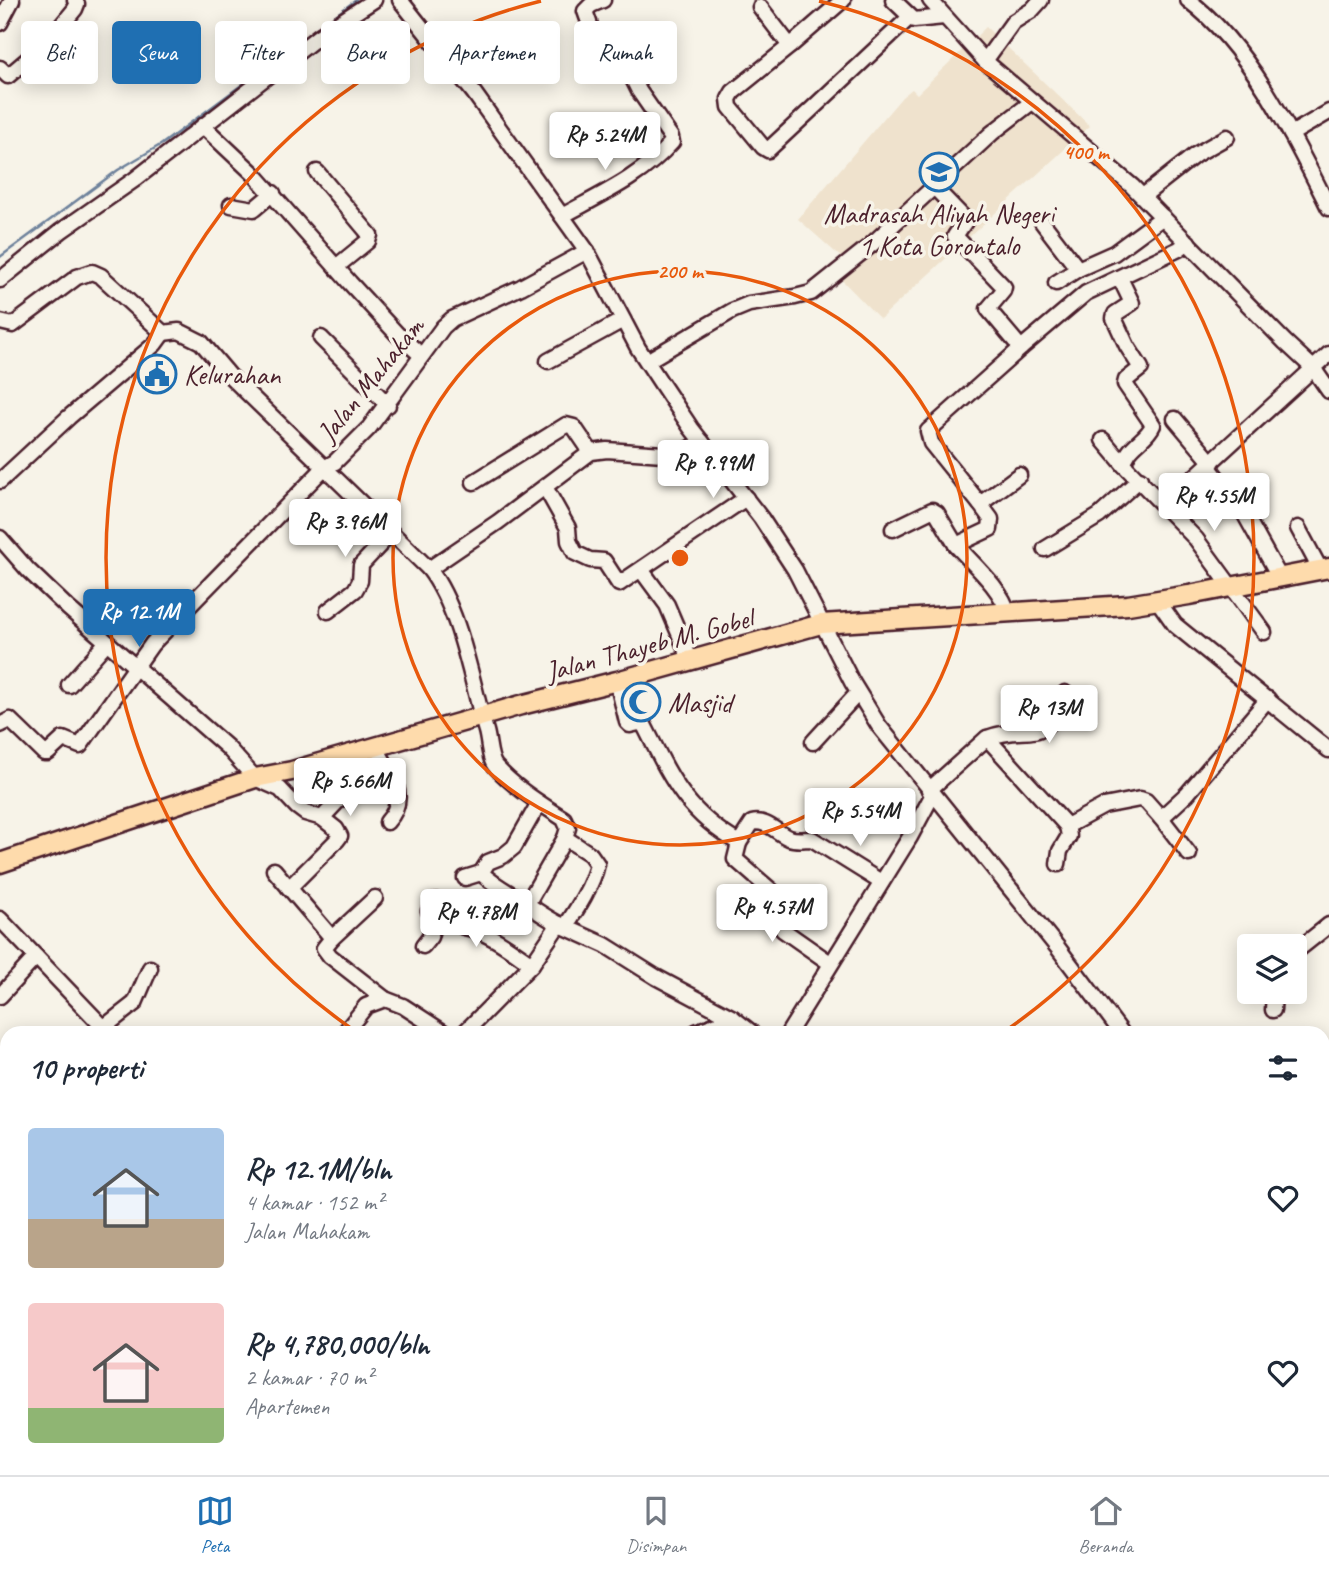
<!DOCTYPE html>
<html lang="id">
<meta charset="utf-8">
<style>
:root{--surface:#fff;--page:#f2f2f3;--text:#1f2937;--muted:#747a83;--line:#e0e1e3;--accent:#1f6fb2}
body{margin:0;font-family:Caveat,sans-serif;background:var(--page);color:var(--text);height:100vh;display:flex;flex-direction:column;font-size:26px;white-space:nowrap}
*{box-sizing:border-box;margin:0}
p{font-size:23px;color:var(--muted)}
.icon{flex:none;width:38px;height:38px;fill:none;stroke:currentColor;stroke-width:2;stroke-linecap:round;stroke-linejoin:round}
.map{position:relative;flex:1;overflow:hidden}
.side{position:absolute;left:0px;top:1026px;width:1330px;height:450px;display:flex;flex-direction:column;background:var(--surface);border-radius:21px 21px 0 0;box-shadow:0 4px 18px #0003}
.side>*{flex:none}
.top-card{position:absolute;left:21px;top:21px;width:700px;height:63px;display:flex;gap:14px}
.buttons{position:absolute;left:1237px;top:934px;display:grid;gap:14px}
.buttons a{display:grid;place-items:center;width:70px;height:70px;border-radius:7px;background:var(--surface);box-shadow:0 4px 18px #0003;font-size:35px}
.price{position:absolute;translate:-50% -60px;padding:0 16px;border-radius:7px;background:#fff;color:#222;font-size:23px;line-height:46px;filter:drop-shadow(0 2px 4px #0008)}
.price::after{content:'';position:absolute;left:50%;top:42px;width:21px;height:16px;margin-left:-10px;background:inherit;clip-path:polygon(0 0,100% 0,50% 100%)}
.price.current{background:var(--accent);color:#fff}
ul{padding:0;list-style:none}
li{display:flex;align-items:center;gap:21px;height:175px;padding:0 28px}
li span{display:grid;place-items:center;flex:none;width:196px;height:140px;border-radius:7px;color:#555}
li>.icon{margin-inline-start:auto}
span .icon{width:84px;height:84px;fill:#fffc;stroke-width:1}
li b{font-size:30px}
h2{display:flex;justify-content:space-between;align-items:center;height:84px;padding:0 28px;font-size:30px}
.chip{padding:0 24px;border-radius:7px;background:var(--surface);box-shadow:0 4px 18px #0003;font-size:24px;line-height:63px}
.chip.current{background:var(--accent);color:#fff}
.tabs{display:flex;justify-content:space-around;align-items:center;height:98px;border-top:2px solid var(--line);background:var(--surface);font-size:19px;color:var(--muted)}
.tabs a{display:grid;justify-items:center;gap:4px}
.tabs .current{color:var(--accent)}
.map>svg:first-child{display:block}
.built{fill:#efe2cd}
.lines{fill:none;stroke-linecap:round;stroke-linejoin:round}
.stream{stroke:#6d819b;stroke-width:2.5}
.river{stroke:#85c2e5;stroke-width:18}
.minor-casing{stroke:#4a1f2b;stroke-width:19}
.major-casing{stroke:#4a1f2b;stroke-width:23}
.minor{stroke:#f7f3e8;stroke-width:14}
.major{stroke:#fedbac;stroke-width:18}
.ring{fill:none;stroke:#e8590c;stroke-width:3.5}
.labels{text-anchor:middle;stroke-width:7;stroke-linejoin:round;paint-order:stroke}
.poi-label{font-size:28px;fill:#4a1f2b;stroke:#f7f3e8;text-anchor:start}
.street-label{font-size:28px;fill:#4a1f2b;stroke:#f7f3e8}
.centre{fill:#e8590c;stroke:#f7f3e8;stroke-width:3.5}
.ring-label{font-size:21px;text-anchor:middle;font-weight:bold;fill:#e8590c;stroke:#f7f3e8;stroke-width:7;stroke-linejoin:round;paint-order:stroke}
</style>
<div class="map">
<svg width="1329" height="1475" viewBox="0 0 1329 1475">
<rect width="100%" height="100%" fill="#f7f3e8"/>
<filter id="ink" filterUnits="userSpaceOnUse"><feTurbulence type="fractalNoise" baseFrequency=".0143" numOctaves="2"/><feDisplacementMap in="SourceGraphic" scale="14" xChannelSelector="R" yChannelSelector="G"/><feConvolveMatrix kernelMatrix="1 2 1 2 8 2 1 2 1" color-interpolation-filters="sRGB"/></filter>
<g filter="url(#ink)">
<polygon class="built" points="986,27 1090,126 880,319 833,271 844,260 798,219 902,97 912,89 917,94"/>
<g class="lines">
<polyline class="stream" points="0,257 118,170 162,144 356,0"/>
<g class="river">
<polyline points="253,1468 257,1468"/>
<polyline points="272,1468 281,1475"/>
<polyline points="666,1468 711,1475"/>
<polyline points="103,1475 115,1468"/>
<polyline points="476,1475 492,1468"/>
<polyline points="1319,1475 1329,1467"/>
</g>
<defs>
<g id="minor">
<polyline points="400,0 474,93 587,251 638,348 663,386 691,428 761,518 795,570 852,682 879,726 1058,948 1121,1032"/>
<polyline points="603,0 591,5 585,11 596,42 605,49 628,40"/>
<polyline points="893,0 914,20 944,17"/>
<polyline points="930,0 985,61 1132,186 1285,342 1313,368 1329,391"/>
<path d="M1188,0C1250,46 1295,140 1329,208"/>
<polyline points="760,7 790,46 843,0"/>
<polyline points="0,23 12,0"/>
<polyline points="790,46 733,92 729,99 730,107 763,147 768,150 909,18"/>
<polyline points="985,61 1013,22 1032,10 1041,0"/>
<polyline points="0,68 8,76 47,43 75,9 77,4 75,0"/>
<polyline points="203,126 254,174 350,283 397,334 421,355"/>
<polyline points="1291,134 1329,112"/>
<polyline points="317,172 370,235 368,241 336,267"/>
<polyline points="934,187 966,220 955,236 1004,287 1003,291 988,309 1021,348 928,431 931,443 980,504"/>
<polyline points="1143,196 1195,155 1227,137"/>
<polyline points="231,205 254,209 273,193"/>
<path d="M562,216C602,194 641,177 672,142L671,137L639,91L616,45"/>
<polyline points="1042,222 1078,269"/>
<path d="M1120,278L1132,303L1115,314L1114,318L1127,346L1141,368L1126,380L1125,384L1153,425C1146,441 1126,446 1124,465"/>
<polyline points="0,280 61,231 134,180 319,36 374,0"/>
<polyline points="1056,283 1078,269 1114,253 1163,217"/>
<path d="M0,322L13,325L77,277L92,272L101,276L163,333L179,331L201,342L229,375L429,569C461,611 471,681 486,731C489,741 489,760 496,767C516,789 540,803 564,819L568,828L565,838L590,854L597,864C593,885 577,909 565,927L605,945L656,977L733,1018L751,1032"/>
<polyline points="321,338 388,405"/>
<polyline points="1021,348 1086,293 1179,249 1188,242"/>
<polyline points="548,361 623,320"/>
<polyline points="647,361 732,311 749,304 795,297 811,293 871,245 992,133 1032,102"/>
<polyline points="1175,419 1212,463"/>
<polyline points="1103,440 1124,465 1196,539 1264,632"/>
<polyline points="1208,466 1244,513 1279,576"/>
<polyline points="0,481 69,417 155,344 163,333"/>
<polyline points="474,482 566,425 574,427 591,452"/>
<polyline points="545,487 568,528 569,541 575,553 590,560 604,561 619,584 746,498"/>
<polyline points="1164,505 1329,354"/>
<polyline points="1298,528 1320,569"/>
<polyline points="893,529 932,510 937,513 956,545"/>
<polyline points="0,538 28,570 68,608 227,747 255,778 280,789 297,807 305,813 322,818 336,829 340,836 337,840 289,888"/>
<polyline points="1045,549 1099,516 1140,479"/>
<polyline points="429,569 498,522 591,452 607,450 677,455 702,442"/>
<polyline points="642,571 667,605 690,659"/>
<polyline points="1158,601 1175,625 1329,750"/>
<polyline points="328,611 355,590 360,581 361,565 391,533"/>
<path d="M1008,613C1002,589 973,564 956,545L990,529L991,519L980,504L1019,475"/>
<path d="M617,681L627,722L630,725L639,723L644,725C671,778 685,812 739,843"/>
<polyline points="69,685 106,643"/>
<polyline points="0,725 10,720 44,753 48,753 63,739 80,746 152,644 324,468 335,462 369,428 443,327 452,319 521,287 587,251"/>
<path d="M987,738C1031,721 1042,751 1065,693"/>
<polyline points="813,742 858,693"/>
<path d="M375,746C389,773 411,796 387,822"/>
<polyline points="320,763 338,801 322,818"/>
<polyline points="929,790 987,738 1067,826 1104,806 1140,799 1146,801 1161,818"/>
<polyline points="1189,854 1161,818 1187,794 1268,699"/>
<polyline points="1058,864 1060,851 1069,836 1067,826"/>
<polyline points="274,870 332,938 324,948 330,956 385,999 403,1006 443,1032"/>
<polyline points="481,873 488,862 503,856 514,847 539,803"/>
<path d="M465,878L481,873C494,885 508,892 522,901C536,910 549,920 565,927"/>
<polyline points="527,904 565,838"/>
<polyline points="0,919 108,1032"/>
<polyline points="332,938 375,898"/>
<path d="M423,946L430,937L435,917L429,911L437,901L461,918L464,927C489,932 510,949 532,964"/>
<polyline points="1295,952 1329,925"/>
<path d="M830,963L783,930L778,919L774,893L735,859L739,843L752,823C766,819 777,833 789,838C797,841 804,839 812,839L881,882"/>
<polyline points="0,996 36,957"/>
<polyline points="1273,1010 1274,992"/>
<polyline points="103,1028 135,1003 150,968"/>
<polyline points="345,1032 366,1006 385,999"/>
<polyline points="465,1032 532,964 559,924"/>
<polyline points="696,1032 733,1018"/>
<polyline points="789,1032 910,837 933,794"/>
<polyline points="1323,1176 1329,1175"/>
<polyline points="3,1187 7,1187"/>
<polyline points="0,1283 7,1282"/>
<polyline points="0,1392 7,1391"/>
<polyline points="1323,1399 1329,1402"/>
<polyline points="0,1427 7,1455"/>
<polyline points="1009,1468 1026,1475"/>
<polyline points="16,1475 34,1468"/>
</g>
<polyline id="major" points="0,863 255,778 292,771 521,705 617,681 821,624 1128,605 1189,595 1329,568"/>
</defs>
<use href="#minor" class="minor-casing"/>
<use href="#major" class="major-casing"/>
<use href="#minor" class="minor"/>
<use href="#major" class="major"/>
</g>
</g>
<g class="ring">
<circle cx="680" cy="558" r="287"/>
<path d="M355 1031A574 574 0 0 1 541 1M819 1A574 574 0 0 1 1005 1031"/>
</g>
<defs>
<symbol id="school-ring" viewBox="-11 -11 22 22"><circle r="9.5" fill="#f7f3e8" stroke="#1f6fb2" stroke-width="1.5"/><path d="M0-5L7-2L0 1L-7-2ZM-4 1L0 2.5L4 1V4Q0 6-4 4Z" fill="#1f6fb2"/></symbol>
<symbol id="civic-ring" viewBox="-11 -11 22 22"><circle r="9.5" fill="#f7f3e8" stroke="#1f6fb2" stroke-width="1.5"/><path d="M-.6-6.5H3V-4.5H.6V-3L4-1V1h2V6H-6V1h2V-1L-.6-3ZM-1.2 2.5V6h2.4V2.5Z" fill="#1f6fb2"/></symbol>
<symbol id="mosque-ring" viewBox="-11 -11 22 22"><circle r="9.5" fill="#f7f3e8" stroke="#1f6fb2" stroke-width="1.5"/><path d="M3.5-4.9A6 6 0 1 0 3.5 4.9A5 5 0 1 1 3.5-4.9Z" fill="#1f6fb2"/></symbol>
</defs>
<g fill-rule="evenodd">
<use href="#school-ring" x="917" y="150" width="44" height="44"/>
<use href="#civic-ring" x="135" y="352" width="44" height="44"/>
<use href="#mosque-ring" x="619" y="680" width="44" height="44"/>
</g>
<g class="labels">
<g class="poi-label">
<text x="939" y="223" text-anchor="middle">Madrasah Aliyah Negeri<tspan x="939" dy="32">1 Kota Gorontalo</tspan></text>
<text x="184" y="384">Kelurahan</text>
<text x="668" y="712">Masjid</text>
</g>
<g class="street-label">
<text transform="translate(370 379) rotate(-51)" y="10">Jalan Mahakam</text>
<text transform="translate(649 644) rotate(-15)" y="10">Jalan Thayeb M. Gobel</text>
</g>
</g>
<circle cx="680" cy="558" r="10" class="centre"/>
<g class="ring-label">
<text x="1086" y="159">400 m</text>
<text x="680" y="278">200 m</text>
</g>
</svg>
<div class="buttons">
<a><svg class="icon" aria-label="layers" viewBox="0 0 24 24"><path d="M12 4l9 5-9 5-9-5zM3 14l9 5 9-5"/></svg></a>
</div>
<b class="price" style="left:605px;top:172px">Rp 5.24M</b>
<b class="price" style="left:713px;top:500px">Rp 9.99M</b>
<b class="price" style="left:1214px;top:533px">Rp 4.55M</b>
<b class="price" style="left:345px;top:559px">Rp 3.96M</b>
<b class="price current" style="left:139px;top:649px">Rp 12.1M</b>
<b class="price" style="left:1049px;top:745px">Rp 13M</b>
<b class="price" style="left:350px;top:818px">Rp 5.66M</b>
<b class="price" style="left:860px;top:848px">Rp 5.54M</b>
<b class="price" style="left:772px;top:944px">Rp 4.57M</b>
<b class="price" style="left:476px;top:949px">Rp 4.78M</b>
<div class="top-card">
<a class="chip">Beli</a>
<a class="chip current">Sewa</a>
<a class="chip">Filter</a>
<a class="chip">Baru</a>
<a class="chip">Apartemen</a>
<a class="chip">Rumah</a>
</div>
<section class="side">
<h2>10 properti<svg class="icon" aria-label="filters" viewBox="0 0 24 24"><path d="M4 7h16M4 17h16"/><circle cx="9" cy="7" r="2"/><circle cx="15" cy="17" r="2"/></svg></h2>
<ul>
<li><span style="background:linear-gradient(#a9c7e8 65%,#b9a48a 0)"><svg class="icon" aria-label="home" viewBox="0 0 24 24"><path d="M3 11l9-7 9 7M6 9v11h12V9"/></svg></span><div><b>Rp 12.1M/bln</b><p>4 kamar · 152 m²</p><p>Jalan Mahakam</p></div><svg class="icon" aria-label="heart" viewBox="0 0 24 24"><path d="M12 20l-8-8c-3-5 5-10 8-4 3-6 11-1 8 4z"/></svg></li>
<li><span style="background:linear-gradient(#f6c9c9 75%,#8fb573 0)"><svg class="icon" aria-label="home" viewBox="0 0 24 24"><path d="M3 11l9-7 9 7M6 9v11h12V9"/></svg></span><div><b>Rp 4,780,000/bln</b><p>2 kamar · 70 m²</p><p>Apartemen</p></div><svg class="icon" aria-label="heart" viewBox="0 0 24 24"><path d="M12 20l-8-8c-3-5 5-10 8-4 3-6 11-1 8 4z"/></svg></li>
</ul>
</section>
</div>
<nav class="tabs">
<a class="current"><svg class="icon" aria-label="map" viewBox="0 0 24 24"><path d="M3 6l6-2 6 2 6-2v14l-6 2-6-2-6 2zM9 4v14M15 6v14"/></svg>Peta</a>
<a><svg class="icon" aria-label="saved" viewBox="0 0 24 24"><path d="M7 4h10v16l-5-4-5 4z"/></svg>Disimpan</a>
<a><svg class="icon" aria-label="home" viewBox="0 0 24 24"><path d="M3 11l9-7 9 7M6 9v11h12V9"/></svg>Beranda</a>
</nav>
